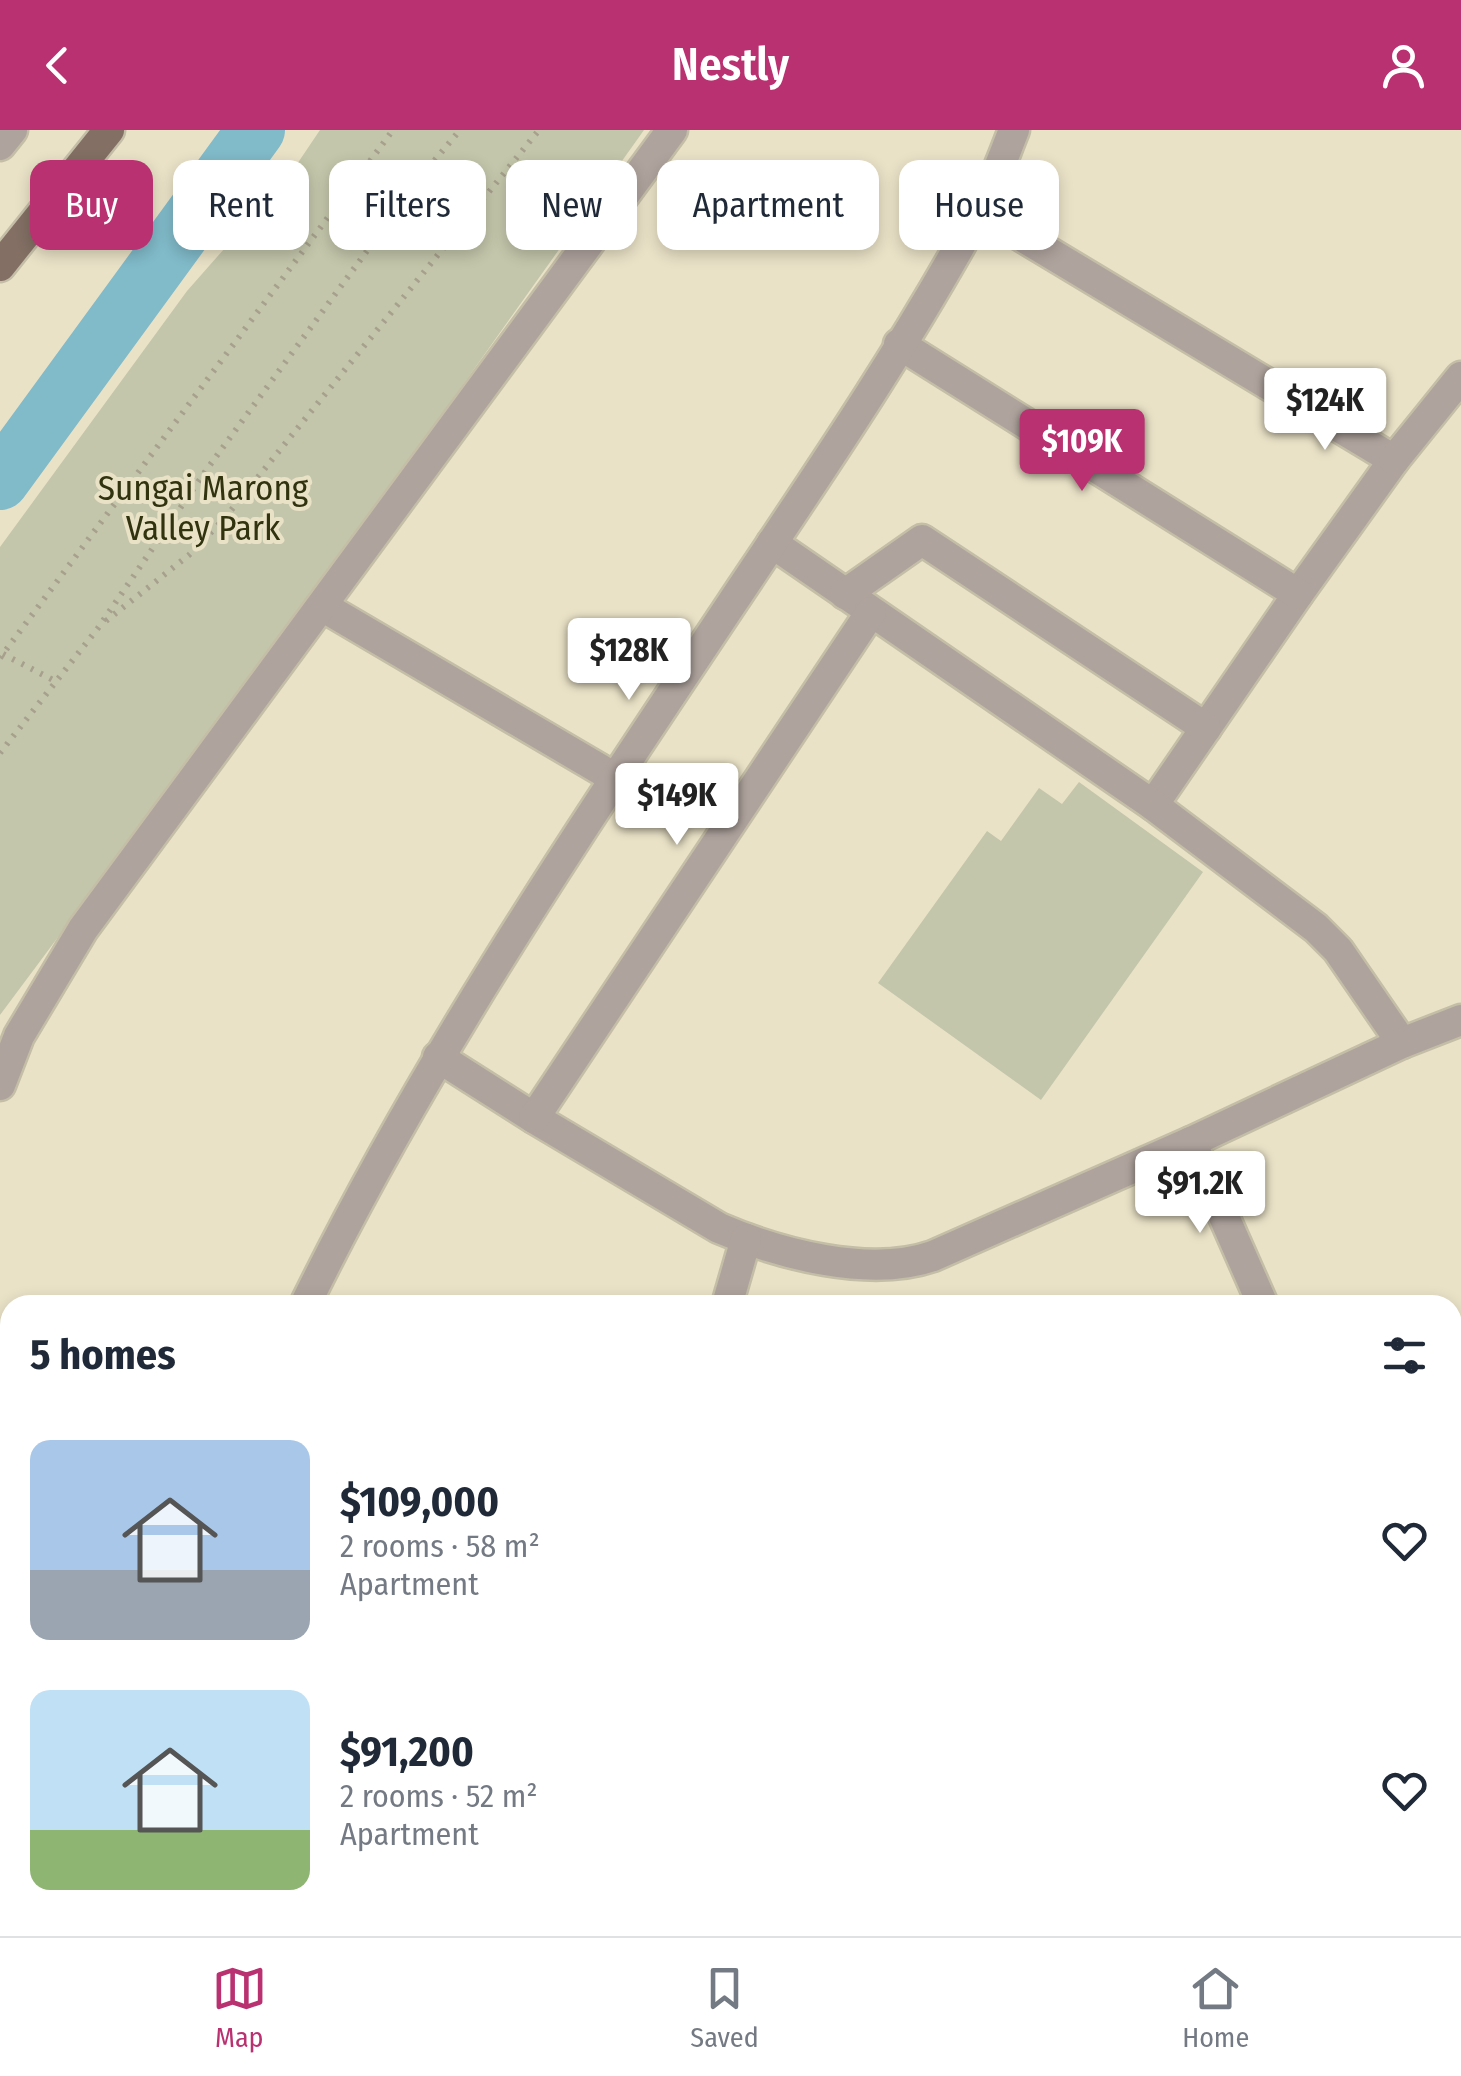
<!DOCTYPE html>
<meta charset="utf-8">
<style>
:root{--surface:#fff;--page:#f6f6f7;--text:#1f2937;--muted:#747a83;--line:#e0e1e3;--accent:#b93171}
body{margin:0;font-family:"Fira Sans Condensed",sans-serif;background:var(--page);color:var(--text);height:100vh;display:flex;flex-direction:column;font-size:38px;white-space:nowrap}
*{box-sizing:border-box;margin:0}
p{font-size:32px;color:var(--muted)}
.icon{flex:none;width:55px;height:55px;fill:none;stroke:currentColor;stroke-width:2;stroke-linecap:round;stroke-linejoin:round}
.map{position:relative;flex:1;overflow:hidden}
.side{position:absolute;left:0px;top:1165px;width:1462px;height:642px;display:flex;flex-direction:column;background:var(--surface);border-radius:30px 30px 0 0;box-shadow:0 5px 15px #0003}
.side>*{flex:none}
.top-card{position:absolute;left:30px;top:30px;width:1402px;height:90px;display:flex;gap:20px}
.price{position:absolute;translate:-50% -85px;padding:0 22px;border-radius:10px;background:#fff;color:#222;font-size:32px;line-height:65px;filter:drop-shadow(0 2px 5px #0008)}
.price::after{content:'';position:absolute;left:50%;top:60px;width:30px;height:22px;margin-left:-15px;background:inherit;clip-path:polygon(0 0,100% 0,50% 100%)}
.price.on{background:var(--accent);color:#fff}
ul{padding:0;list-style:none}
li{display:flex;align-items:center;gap:30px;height:250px;padding:0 30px}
li span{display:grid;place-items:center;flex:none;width:280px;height:200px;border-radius:20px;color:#555}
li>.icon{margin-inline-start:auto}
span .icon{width:120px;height:120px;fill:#fffc;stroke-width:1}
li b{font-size:42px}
h2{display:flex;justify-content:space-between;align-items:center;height:120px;padding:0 30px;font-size:42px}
.tag{padding:0 35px;border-radius:20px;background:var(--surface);box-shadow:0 5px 15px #0003;font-size:35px;line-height:90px}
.tag.on{background:var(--accent);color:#fff}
header{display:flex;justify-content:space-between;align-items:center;height:130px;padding:0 30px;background:var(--accent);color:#fff;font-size:45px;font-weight:600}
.tabs{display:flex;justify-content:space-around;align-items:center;height:140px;border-top:2px solid var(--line);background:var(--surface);font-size:28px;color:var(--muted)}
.tabs a{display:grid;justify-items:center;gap:5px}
.tabs .on{color:var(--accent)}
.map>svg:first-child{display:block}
.green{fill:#c3c6aa}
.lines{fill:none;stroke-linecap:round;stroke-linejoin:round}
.river{stroke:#81bac9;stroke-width:58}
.minor-casing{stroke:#c5bea7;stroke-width:35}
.major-casing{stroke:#c5bea7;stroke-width:35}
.path{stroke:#a6a08c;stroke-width:6;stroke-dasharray:2.5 8;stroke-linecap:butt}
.minor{stroke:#afa39d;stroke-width:30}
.major{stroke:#836f64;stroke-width:30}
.labels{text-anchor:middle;stroke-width:8;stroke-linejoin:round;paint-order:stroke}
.park-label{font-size:35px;fill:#31330f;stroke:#eae2c7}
</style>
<header><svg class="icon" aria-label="back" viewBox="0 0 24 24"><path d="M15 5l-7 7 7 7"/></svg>Nestly<svg class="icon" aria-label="person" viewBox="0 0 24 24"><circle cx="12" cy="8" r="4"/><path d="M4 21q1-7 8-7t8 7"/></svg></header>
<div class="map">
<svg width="1461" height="1806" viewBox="0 0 1461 1806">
<rect width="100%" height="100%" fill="#eae2c7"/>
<g class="green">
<polygon points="320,0 644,0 322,453 0,885 0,417 187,161 291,43"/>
<polygon points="1079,652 1203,742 1041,970 878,853 987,701 1001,711 1039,658 1062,674"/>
</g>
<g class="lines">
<polyline class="river" points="0,351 256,0"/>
<defs>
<g id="minor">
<polyline points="0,15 12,0"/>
<polyline points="980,81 1394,330 1298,464 1153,675"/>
<polyline points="899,214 1298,464"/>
<polyline points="1394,330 1461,247"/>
<polyline points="772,413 1153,675 1316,798 1338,820 1402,913"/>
<polyline points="845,464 922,410 1206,598"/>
<polyline points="322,476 615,648"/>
<path d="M438,927L534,988L719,1098C779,1124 870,1148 933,1126L1191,1012L1402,913L1461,890"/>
<polyline points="0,955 19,906 83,799 672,0"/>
<polyline points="534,988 871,482"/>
<polyline points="1191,1012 1263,1175"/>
<path d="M305,1175C426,928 580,701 732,473C817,346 905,217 978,83C993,57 1003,27 1014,0"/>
<polyline points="727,1175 746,1109"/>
<polyline points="1452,1688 1461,1694"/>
<polyline points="407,1798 422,1806"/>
<polyline points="378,1806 383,1798"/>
<polyline points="623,1806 627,1798"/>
</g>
<polyline id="major" points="0,136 109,0"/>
</defs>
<use href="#minor" class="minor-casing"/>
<use href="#major" class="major-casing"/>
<g class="path">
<polyline points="106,491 189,425 224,389 539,0"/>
<polyline points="3,524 55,551"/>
<polyline points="0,528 393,0"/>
<polyline points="0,623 98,498 207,339 424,43 460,0"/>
</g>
<use href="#minor" class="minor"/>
<use href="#major" class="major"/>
</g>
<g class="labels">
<g class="park-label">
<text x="203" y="370">Sungai Marong<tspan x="203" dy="40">Valley Park</tspan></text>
</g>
</g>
</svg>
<b class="price" style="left:1325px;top:323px">$124K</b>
<b class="price on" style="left:1082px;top:364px">$109K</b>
<b class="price" style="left:629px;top:573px">$128K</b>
<b class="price" style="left:677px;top:718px">$149K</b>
<b class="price" style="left:1200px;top:1106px">$91.2K</b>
<div class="top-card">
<a class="tag on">Buy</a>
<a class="tag">Rent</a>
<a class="tag">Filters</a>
<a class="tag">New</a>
<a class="tag">Apartment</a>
<a class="tag">House</a>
</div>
<section class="side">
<h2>5 homes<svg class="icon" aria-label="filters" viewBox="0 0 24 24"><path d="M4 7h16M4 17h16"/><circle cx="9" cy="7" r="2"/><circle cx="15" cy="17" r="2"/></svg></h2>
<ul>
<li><span style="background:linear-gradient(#a9c7e8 65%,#9aa5b1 0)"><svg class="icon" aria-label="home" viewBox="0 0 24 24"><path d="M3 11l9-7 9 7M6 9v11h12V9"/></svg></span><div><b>$109,000</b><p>2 rooms · 58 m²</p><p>Apartment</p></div><svg class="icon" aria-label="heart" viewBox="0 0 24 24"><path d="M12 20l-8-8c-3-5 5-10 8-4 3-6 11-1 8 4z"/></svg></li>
<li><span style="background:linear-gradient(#bfe0f5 70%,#8fb573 0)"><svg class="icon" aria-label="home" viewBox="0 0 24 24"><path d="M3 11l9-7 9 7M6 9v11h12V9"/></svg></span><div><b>$91,200</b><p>2 rooms · 52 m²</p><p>Apartment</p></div><svg class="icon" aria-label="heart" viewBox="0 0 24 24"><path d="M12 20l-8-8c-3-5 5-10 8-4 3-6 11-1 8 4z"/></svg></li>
</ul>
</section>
</div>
<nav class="tabs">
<a class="on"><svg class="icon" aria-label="map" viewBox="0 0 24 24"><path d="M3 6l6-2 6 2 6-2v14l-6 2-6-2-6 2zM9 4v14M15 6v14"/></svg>Map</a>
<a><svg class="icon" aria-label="saved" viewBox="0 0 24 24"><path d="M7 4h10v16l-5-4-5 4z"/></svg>Saved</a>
<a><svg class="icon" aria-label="home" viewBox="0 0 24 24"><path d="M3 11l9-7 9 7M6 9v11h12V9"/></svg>Home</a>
</nav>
